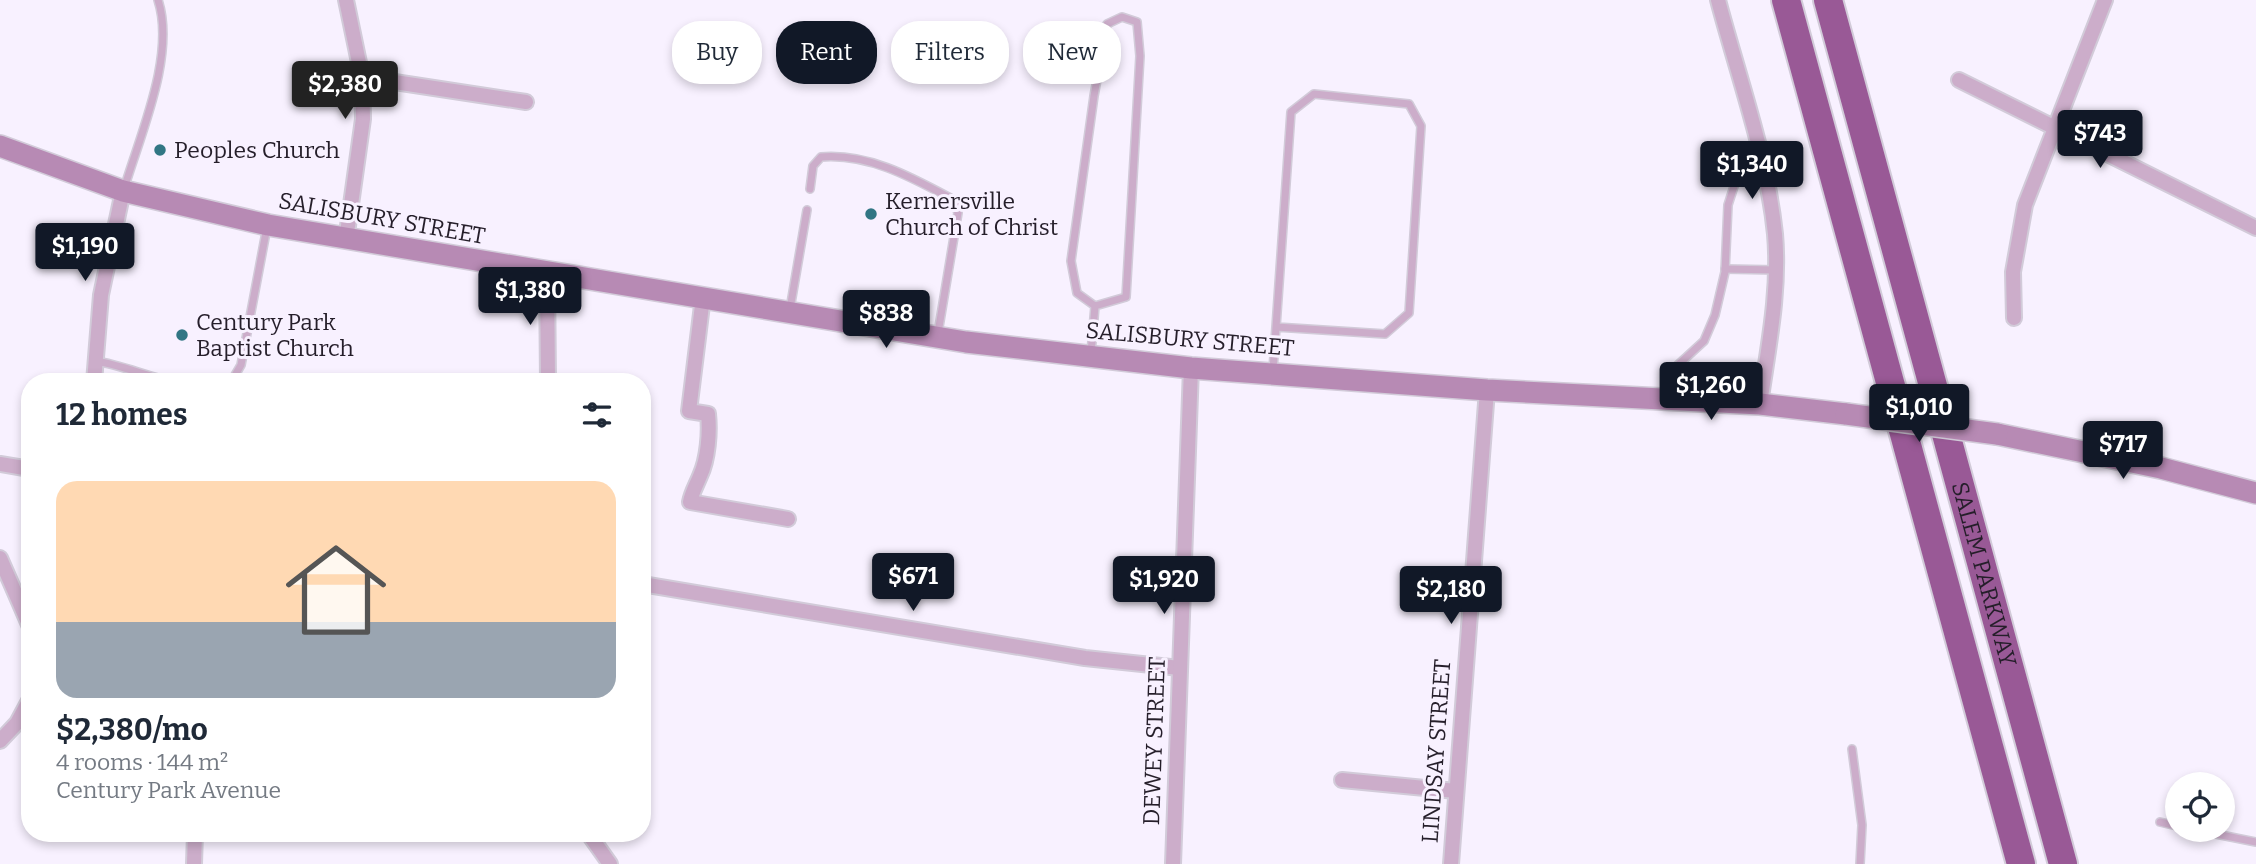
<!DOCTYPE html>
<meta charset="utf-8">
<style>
:root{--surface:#fff;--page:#f6f6f7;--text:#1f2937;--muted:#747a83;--accent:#111827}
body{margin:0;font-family:Bitter,serif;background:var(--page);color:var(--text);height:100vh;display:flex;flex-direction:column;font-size:26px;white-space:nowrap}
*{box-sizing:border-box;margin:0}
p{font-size:23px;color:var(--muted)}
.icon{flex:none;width:38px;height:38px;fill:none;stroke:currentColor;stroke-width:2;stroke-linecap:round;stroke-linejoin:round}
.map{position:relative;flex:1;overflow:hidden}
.details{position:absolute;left:21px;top:373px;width:630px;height:469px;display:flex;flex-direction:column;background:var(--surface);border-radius:28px;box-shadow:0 4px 10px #0003}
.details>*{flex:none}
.banner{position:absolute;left:672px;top:21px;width:665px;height:63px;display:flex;gap:14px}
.controls{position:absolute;left:2165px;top:772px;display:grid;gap:14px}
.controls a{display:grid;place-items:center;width:70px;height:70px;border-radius:50%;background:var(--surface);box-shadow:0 4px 10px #0003;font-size:35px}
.price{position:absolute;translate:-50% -60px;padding:0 16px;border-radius:7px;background:var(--accent);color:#fff;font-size:23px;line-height:46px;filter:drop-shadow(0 2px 4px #0008)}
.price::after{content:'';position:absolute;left:50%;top:42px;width:21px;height:16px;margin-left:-10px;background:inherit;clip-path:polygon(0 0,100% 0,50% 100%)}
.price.on{background:#222;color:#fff}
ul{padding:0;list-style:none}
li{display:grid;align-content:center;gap:14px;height:371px;padding:0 35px}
li span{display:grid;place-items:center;height:217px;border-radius:21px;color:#555}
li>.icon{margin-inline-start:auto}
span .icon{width:126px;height:126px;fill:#fffc;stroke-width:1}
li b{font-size:30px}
h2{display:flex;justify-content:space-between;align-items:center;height:84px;padding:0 35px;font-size:30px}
.tag{padding:0 24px;border-radius:28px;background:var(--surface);box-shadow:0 4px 10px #0003;font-size:24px;line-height:63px}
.tag.on{background:var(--accent);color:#fff}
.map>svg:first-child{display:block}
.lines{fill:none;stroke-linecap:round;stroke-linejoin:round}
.service-casing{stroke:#d2cbd9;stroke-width:10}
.minor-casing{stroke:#d2cbd9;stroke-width:18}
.secondary-casing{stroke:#d2cbd9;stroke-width:24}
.motorway-casing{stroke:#d2cbd9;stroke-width:32}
.service{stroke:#ccadca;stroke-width:7}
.minor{stroke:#ccadca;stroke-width:14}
.secondary{stroke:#b78ab4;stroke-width:21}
.motorway{stroke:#995996;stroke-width:28}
.secondary-bridge-casing{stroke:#d2cbd9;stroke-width:24;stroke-linecap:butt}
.secondary-bridge{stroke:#b78ab4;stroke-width:21}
.poi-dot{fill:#317684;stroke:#f8f1ff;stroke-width:2.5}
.labels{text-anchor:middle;stroke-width:6;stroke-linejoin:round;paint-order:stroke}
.poi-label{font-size:23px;fill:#251e2a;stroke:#f8f1ff;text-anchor:start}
.street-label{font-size:23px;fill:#251e2a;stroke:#f8f1ff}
</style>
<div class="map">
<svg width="2256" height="864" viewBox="0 0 2256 864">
<rect width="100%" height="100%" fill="#f8f1ff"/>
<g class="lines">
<defs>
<g id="service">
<path d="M124,189C140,135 176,55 158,0"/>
<path d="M810,189L813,166L821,157C869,153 913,178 954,200L958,213L938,333"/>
<polyline points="1725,269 1776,270"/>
<polyline points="790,309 807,210"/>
<polyline points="1091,353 1095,306 1077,293 1071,261 1094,96 1107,24 1122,17 1137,22 1140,56 1126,297 1095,306"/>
<path d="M95,361C123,365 147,377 174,382"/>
<polyline points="1273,370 1291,112 1314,94 1409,104 1421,126 1409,313 1385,334 1276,327"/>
<polyline points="231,382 241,365 267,227"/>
<polyline points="1664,395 1667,375 1704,341 1715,315 1725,272 1728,205 1738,174 1761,161"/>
<polyline points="1852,749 1862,825 1860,864"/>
<polyline points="2160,822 2177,826"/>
<polyline points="2196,830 2256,842"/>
</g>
<g id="minor">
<path d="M1718,0C1738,76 1767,155 1775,234C1780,291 1768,348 1760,404"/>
<polyline points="362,77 526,102"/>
<polyline points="1959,80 2256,228"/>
<polyline points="346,240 363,119 362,77 346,0"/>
<polyline points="547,272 548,382"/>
<path d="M703,297L689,411L708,414C710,432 708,459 700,476C696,486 692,492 690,502L788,519"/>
<polyline points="2014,318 2013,272 2025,205 2105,0"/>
<polyline points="94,382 101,295 123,191"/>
<polyline points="0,464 30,469"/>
<polyline points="0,558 30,627"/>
<polyline points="642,584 1085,658 1180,668"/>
<polyline points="0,741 17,723 30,699"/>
<polyline points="1342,780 1456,791"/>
<polyline points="588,833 610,864"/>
<polyline points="194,864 195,833"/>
<polyline points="1173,864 1191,368"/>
<polyline points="1451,864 1487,390"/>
</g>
<g id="secondary">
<polyline points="0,146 123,191 268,225 966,342 1191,368 1487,390 1760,404 1846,414"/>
<polyline points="1997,434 2161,468 2256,493"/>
</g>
<g id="motorway">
<polyline points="1786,0 2021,864"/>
<path id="s1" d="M1828,0L2063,864"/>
</g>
</defs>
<use href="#service" class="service-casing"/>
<use href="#minor" class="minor-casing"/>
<use href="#secondary" class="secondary-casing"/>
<use href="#motorway" class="motorway-casing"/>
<use href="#service" class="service"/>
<use href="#minor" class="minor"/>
<use href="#secondary" class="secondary"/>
<use href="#motorway" class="motorway"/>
<defs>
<polyline id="secondary-bridge" points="1846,414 1997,434"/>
</defs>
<use href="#secondary-bridge" class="secondary-bridge-casing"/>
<use href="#secondary-bridge" class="secondary-bridge"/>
</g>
<g class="poi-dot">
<circle cx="160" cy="150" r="7"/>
<circle cx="871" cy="214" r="7"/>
<circle cx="182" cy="335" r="7"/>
</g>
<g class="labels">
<g class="poi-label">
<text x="174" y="158">Peoples Church</text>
<text x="885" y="209">Kernersville<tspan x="885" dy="26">Church of Christ</tspan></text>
<text x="196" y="330">Century Park<tspan x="196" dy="26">Baptist Church</tspan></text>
</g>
<g class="street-label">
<text transform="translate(382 218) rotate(10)" y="8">SALISBURY STREET</text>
<text transform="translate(1190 339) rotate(5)" y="8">SALISBURY STREET</text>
<text dy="8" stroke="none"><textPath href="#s1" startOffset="595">SALEM PARKWAY</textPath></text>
<text transform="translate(1154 741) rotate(-88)" y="8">DEWEY STREET</text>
<text transform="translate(1436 751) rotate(-86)" y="8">LINDSAY STREET</text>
</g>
</g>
</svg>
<div class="controls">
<a><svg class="icon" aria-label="locate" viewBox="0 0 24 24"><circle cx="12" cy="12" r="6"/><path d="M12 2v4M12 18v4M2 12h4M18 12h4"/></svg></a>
</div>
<b class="price on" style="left:345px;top:121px">$2,380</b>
<b class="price" style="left:2100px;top:170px">$743</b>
<b class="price" style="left:1752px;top:201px">$1,340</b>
<b class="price" style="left:85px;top:283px">$1,190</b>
<b class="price" style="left:530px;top:327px">$1,380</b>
<b class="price" style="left:886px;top:350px">$838</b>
<b class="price" style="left:1711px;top:422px">$1,260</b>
<b class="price" style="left:1919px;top:444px">$1,010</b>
<b class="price" style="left:2123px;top:481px">$717</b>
<b class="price" style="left:913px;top:613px">$671</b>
<b class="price" style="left:1164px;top:616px">$1,920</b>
<b class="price" style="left:1451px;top:626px">$2,180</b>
<div class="banner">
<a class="tag">Buy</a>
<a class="tag on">Rent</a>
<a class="tag">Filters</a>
<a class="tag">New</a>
</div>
<section class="details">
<h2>12 homes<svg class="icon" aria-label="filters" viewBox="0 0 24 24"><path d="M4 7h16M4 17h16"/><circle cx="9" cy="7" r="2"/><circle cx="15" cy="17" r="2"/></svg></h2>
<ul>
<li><span style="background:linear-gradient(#ffd9b3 65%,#9aa5b1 0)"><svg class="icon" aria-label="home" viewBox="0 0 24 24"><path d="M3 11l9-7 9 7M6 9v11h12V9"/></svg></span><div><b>$2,380/mo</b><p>4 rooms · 144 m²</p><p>Century Park Avenue</p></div></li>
</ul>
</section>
</div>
